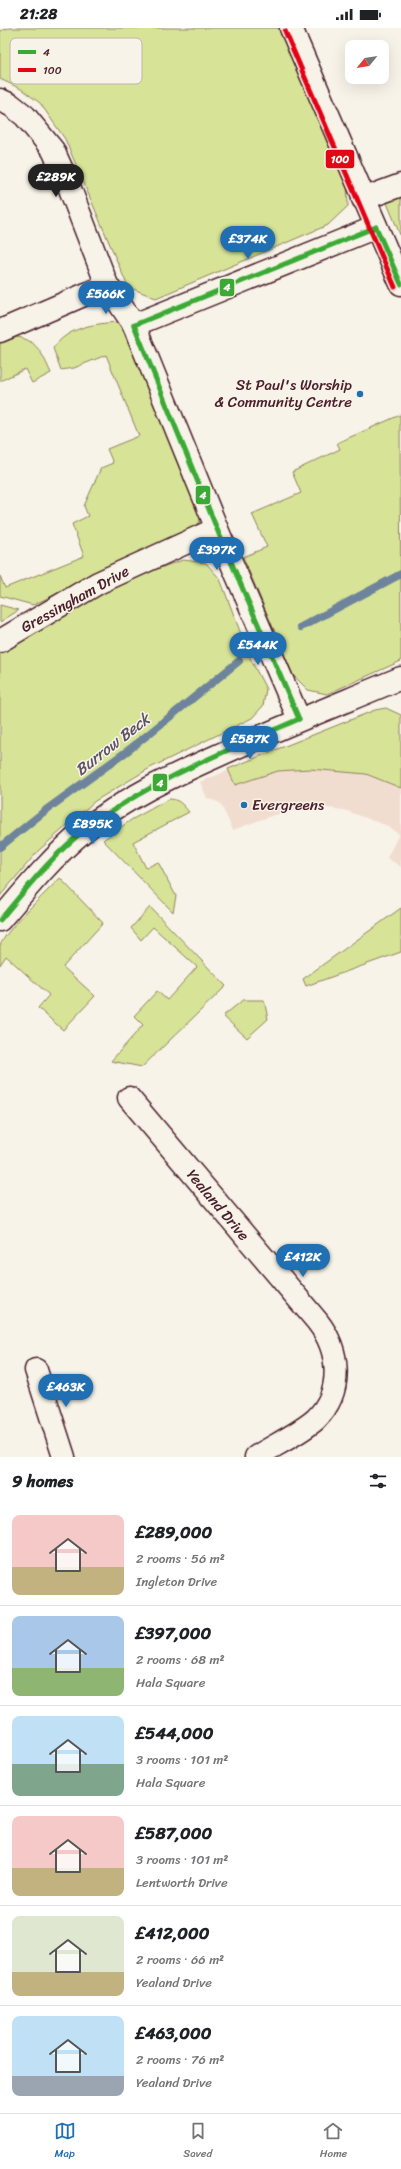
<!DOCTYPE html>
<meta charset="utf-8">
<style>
:root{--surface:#fff;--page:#f2f2f2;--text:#202124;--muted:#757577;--line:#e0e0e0;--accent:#1f6fb2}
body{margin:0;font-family:Sriracha,sans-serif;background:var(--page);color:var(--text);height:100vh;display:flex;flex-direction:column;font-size:15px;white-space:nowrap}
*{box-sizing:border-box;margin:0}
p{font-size:13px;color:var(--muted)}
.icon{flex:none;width:22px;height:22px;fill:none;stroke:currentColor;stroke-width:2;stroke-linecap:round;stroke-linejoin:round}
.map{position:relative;height:1429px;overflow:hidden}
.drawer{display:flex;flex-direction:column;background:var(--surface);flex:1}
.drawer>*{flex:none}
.needle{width:26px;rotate:240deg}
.controls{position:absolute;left:345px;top:12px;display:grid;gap:8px}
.controls a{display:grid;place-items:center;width:44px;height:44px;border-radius:8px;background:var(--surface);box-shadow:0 4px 16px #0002;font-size:20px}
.price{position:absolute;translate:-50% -34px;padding:0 9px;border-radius:14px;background:var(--accent);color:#fff;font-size:13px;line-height:26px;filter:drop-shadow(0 1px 2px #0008)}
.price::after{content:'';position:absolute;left:50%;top:24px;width:12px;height:9px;margin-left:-6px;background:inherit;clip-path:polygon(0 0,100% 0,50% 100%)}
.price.active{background:#222;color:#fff}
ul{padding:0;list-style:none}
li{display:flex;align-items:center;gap:12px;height:100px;padding:0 12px}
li+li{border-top:1px solid var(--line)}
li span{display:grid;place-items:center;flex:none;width:112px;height:80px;border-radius:8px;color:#555}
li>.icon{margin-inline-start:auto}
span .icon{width:48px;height:48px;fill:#fffc;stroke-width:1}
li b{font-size:17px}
h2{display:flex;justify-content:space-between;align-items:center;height:48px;padding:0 12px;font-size:17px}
.status{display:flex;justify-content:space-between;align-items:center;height:28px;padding:0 20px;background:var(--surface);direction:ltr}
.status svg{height:11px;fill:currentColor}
.tab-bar{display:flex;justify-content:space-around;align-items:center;height:56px;border-top:1px solid var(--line);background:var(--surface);font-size:11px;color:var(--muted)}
.tab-bar a{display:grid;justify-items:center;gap:2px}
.tab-bar .active{color:var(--accent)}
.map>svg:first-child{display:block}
.built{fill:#f1ddd0}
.green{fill:#d7e396;stroke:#908160}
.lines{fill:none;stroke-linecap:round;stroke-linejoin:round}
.stream{stroke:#6e849c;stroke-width:8}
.minor-casing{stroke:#4a1f2b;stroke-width:25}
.tertiary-casing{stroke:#4a1f2b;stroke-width:25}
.minor{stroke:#f7f3e8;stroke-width:22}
.tertiary{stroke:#f7f3e8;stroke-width:22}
.bus-1-casing{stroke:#f7f3e8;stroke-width:8}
.bus-2-casing{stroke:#f7f3e8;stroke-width:8}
.bus-1{stroke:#3aaa35;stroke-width:5}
.bus-2{stroke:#e30613;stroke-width:5}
.poi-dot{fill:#1f6fb2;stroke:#f7f3e8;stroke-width:1.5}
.labels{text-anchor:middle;stroke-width:3;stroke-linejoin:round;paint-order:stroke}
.poi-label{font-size:15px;fill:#4a1f2b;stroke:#f7f3e8;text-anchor:end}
.street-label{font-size:15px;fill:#4a1f2b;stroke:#f7f3e8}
.water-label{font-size:16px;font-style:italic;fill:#5c5263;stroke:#f7f3e8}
.key{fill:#f7f3e8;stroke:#c3b3af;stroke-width:1}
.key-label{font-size:11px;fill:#4a1f2b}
.line-badge{stroke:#f7f3e8;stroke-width:1.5}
.badge-label{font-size:11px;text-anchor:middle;font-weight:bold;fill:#fff}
</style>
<div class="status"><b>21:28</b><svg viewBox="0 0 49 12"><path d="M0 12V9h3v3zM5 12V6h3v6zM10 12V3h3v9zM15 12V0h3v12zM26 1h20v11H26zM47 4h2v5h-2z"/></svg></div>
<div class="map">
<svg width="401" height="1429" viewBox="0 0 401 1429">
<rect width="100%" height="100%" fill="#f7f3e8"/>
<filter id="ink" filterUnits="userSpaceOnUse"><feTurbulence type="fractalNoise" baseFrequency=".025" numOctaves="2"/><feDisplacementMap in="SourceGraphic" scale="8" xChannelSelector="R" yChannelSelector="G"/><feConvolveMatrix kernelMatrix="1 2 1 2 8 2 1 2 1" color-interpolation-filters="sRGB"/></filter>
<g filter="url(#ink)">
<polygon class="built" points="386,680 401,687 401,839 387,830 399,806 385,797 344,782 310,778 271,788 233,802 220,775 207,770 200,754 375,682"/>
<g class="green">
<polygon points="9,0 281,0 347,155 348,178 328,197 156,270 128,259 65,111 40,75 21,61 0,51 0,3"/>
<polygon points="401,165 401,209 387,175"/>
<path d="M118,294L125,297L201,489L198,498L33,577L0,568V548L5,560L84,528L72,496L88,488L84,478L101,440L113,435L107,421L139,408L106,327L74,340L61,342L53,320C69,299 92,296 118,294Z"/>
<path d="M17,309C38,312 43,328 51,345L32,355L25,341L0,353V315Z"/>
<polygon points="400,387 401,633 327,666 308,662 293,647 243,529 267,519 252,486 301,465 292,444 340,421 337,415"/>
<path d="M183,532L206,535L220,551L251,632L266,661L263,678L252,690L150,740L95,773L38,823L0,868V625C57,587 118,553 183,532Z"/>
<polygon points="0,577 19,582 0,594"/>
<polygon points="386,680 401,687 401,760 366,746 310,741 278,743 235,757 228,741 375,682"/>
<path d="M169,771C179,771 183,777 189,784L133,814L146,840L158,834L176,868L173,884L103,812L131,792Z"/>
<path d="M60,850L103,895L63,939L95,968L63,1002L38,980L49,967L6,928L0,937C0,931 0,923 0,918C5,902 47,864 60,850Z"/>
<polygon points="150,879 226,958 142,1039 111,1033 143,997 134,988 157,963 167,972 197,939 153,899 141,912 131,900"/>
<polygon points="401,880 401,924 306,958 303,951"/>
<polygon points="243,972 264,972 268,991 247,1010 223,988"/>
</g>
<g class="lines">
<g class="stream">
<polyline points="301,599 401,546"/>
<polyline points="0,819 46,782 130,721 239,633"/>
</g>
<defs>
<g id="minor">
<polyline points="0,72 11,77 25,88 53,122 67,153 107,257 134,297 219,506 299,691"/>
<polyline points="363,171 401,157"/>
<polyline points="134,297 376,199"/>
<polyline points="0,303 107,257"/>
<polyline points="0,613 98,555 216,501"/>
<path d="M129,1070L317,1293C340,1322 344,1363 316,1391C302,1404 273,1418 256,1429"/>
<polyline points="36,1342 64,1429"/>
</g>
<g id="tertiary">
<polyline points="291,0 401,256"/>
<path d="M0,892C26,861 53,828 85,802C123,771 172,748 217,728C278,700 339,676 401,650"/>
</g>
</defs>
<use href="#minor" class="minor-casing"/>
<use href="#tertiary" class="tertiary-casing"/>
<use href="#minor" class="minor"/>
<use href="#tertiary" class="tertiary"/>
<defs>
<g id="bus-1">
<polyline points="376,199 401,256"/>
<polyline points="134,297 219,506 299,691"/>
<polyline points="134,297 376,199"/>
<path d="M0,892C26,861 53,826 86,801C150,753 226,723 299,691"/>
</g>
<polyline id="bus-2" points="285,3 395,259"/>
</defs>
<use href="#bus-1" class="bus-1-casing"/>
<use href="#bus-2" class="bus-2-casing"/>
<use href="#bus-1" class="bus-1"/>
<use href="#bus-2" class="bus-2"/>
</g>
</g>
<g class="poi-dot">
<circle cx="360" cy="366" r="4"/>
<circle cx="244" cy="777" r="4"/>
</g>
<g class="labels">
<g class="poi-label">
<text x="352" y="362">St Paul's Worship<tspan x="352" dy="17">&amp; Community Centre</tspan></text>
<text x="252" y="782" text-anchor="start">Evergreens</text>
</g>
<g class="street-label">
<text transform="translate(75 571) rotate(-29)" y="5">Gressingham Drive</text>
<text transform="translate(218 1177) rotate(50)" y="5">Yealand Drive</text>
</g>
<g class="water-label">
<text transform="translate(112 716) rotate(-38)" y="6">Burrow Beck</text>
</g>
</g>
<rect x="10" y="10" width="132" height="46" rx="6" class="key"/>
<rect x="18" y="22" width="18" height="4" fill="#3aaa35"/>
<rect x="18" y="40" width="18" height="4" fill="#e30613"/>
<g class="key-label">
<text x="43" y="28">4</text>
<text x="43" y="46">100</text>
</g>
<g class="line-badge">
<rect x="325" y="121" width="30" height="20" rx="4" fill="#e30613"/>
<rect x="219" y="250" width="16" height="19" rx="4" fill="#3aaa35"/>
<rect x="195" y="457" width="16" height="20" rx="4" fill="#3aaa35"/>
<rect x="152" y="745" width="16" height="19" rx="4" fill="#3aaa35"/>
</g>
<g class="badge-label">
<text x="340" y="135">100</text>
<text x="227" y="263">4</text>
<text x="203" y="471">4</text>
<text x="160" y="759">4</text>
</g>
</svg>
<div class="controls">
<a><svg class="needle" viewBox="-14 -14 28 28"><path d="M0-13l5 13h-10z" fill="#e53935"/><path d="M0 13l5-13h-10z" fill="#757577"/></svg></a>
</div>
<b class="price active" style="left:56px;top:170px">£289K</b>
<b class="price" style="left:248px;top:232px">£374K</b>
<b class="price" style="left:106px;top:287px">£566K</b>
<b class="price" style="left:217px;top:543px">£397K</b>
<b class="price" style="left:258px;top:638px">£544K</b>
<b class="price" style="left:250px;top:732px">£587K</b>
<b class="price" style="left:93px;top:817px">£895K</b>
<b class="price" style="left:303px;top:1250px">£412K</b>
<b class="price" style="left:66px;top:1380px">£463K</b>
</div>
<section class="drawer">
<h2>9 homes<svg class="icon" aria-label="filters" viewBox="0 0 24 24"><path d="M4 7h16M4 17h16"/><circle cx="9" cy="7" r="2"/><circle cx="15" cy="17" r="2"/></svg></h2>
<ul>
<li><span style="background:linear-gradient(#f6c9c9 65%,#c2b280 0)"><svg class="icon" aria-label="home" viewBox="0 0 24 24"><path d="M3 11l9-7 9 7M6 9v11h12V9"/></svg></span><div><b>£289,000</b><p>2 rooms · 56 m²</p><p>Ingleton Drive</p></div></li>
<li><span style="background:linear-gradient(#a9c7e8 65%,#8fb573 0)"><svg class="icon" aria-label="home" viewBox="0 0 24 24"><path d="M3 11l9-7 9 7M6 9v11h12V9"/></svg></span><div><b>£397,000</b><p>2 rooms · 68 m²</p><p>Hala Square</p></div></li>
<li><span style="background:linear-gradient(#bfe0f5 60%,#7fa58c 0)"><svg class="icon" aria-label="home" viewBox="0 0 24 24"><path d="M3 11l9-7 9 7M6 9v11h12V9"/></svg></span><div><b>£544,000</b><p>3 rooms · 101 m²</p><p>Hala Square</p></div></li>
<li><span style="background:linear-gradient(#f6c9c9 65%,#c2b280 0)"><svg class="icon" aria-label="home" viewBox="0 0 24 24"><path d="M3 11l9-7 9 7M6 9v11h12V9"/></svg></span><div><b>£587,000</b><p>3 rooms · 101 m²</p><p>Lentworth Drive</p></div></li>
<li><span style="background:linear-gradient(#dfe7d0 70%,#c2b280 0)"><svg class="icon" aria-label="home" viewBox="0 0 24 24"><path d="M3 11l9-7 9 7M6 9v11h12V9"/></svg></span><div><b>£412,000</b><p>2 rooms · 66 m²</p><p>Yealand Drive</p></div></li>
<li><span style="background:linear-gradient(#bfe0f5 75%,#9aa5b1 0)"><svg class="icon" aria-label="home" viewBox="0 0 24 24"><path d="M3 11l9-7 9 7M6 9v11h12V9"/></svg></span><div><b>£463,000</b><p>2 rooms · 76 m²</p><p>Yealand Drive</p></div></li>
</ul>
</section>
<nav class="tab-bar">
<a class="active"><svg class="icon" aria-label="map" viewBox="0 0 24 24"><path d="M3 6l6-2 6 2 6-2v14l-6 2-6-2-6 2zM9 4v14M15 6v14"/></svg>Map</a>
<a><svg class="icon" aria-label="saved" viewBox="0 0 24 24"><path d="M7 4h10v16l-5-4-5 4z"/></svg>Saved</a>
<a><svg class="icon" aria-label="home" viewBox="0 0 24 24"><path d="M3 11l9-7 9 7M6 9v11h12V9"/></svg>Home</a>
</nav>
